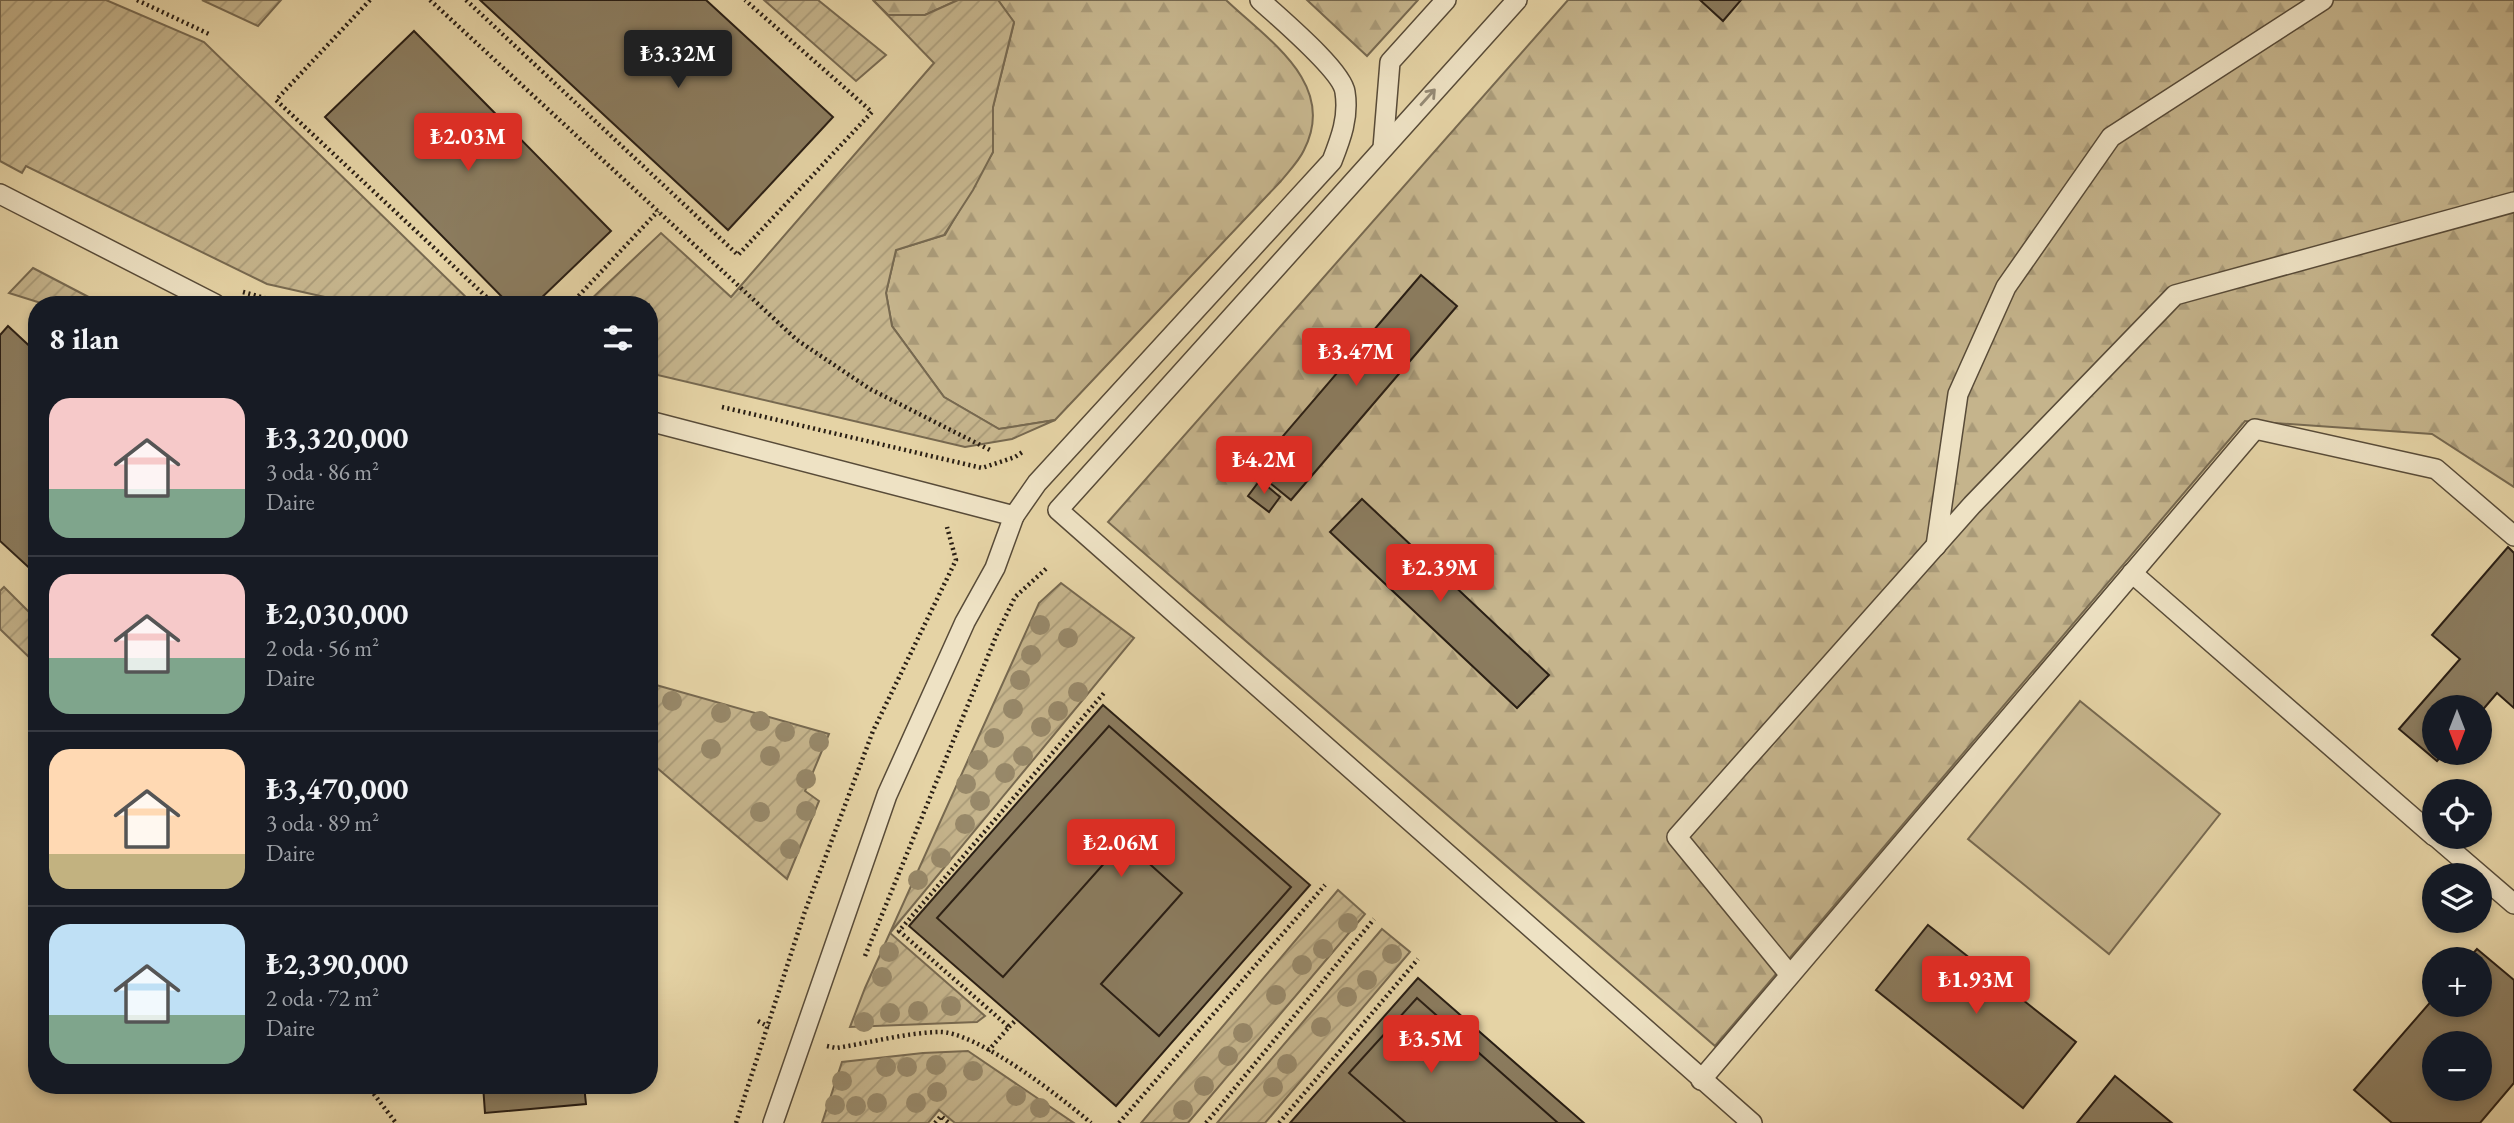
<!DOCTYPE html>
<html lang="tr">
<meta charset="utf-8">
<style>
:root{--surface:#171b24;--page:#20242c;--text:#f1f3f6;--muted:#9ea1a6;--line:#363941;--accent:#d93025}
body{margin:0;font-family:"EB Garamond",serif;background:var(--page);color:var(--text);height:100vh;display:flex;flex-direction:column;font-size:26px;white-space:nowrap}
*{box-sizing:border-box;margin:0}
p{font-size:23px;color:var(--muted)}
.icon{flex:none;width:38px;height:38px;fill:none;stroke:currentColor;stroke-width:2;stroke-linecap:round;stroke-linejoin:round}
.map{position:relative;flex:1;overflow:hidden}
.panel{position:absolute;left:28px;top:296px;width:630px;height:798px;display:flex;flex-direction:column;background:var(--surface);border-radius:28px;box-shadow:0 4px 10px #0003}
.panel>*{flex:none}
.needle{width:46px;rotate:180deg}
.fabs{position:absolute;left:2422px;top:695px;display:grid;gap:14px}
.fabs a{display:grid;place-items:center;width:70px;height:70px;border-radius:50%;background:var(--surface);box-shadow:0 4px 10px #0003;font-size:35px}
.price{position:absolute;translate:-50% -60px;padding:0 16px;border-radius:7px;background:var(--accent);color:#fff;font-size:23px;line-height:46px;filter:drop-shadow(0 2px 4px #0008)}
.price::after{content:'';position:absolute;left:50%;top:42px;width:21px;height:16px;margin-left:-10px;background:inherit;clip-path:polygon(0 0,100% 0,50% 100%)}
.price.selected{background:#222;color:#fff}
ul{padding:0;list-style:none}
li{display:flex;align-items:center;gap:21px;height:175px;padding:0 21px}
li+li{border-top:2px solid var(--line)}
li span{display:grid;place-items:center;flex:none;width:196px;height:140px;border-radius:21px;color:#555}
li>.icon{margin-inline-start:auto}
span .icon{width:84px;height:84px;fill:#fffc;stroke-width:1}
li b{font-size:30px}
h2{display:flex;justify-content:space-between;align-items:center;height:84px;padding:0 21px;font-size:30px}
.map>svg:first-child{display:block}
.forest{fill:url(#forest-firs);stroke:#776950;stroke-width:2}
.garden{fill:url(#garden-furrows);stroke:#776950;stroke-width:2}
.pitch{fill:#c5b48c;stroke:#776950;stroke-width:2}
.building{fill:#8b7c5f;stroke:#291e14;stroke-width:2;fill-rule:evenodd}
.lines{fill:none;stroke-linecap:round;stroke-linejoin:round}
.lane-casing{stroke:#584b38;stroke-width:22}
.path{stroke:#291e14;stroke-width:4.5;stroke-dasharray:2 3.5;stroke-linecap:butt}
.lane{stroke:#eee2c4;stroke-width:19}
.tree{fill:#978869}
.oneway{stroke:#958a75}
</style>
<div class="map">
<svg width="2514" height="1123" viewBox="0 0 2514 1123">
<defs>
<pattern id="forest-firs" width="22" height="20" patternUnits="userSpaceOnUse" patternTransform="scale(1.75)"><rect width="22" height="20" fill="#c5b48c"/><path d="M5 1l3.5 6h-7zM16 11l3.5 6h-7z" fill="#a99a78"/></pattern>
<pattern id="garden-furrows" width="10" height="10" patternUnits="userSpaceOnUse" patternTransform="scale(1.75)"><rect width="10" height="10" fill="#c5b48c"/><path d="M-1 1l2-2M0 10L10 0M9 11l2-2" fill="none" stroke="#a99a78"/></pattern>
</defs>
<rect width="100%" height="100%" fill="#e5d3a5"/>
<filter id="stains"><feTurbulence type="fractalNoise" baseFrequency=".00286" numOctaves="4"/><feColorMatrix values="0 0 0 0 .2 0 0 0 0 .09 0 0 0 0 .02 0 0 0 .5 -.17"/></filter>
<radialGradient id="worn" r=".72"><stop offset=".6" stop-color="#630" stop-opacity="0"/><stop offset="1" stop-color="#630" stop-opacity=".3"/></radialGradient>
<g class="forest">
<polygon points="873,0 958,0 925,15 888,15"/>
<path d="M998,0H1226C1268,40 1338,84 1304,150C1299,161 1289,171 1281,181L1055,420L999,429L944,397L892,326L886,293L896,250L945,235L993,152V107L1014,23Z"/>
<polygon points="1307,0 1418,0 1367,56"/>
<polygon points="1568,0 2514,0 2514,487 2432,434 2245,421 1715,1046 1108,522"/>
</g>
<g class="garden">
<polygon points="0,0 106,0 204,42 473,304 356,304 267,284 26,166 22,173 0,161"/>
<polygon points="202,0 281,0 258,26"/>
<polygon points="764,0 818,0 886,55 856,81"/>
<polygon points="873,0 888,15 925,15 958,0 998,0 1014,22 993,107 993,152 973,190 944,235 896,250 886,293 892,326 944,397 999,429 1055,420 1012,439 965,447 649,373 649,304 586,304 661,233 731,297 934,63"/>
<polygon points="33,268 102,304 44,304 9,293"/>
<polygon points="1061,583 1134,638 890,933 985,1016 977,1022 850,1027 865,988 1039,603"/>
<polygon points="4,587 37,620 37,665 0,629 0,591"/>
<polygon points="649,683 829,734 805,791 819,801 787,879 649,761"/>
<polygon points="1338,890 1365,914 1188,1123 1141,1123"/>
<polygon points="1382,929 1410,952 1265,1123 1217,1123"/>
<polygon points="968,1051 1074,1123 955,1123 939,1110 928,1123 822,1123 842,1062 923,1053"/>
</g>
<polygon class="pitch" points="2080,701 2220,814 2109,954 1968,839"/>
<g class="building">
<polygon points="480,0 706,0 833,117 728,230"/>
<polygon points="1700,0 1741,0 1723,21"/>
<polygon points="414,31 611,231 535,304 509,304 325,117"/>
<polygon points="1421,275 1457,306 1291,500 1254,470"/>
<polygon points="8,326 37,353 37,575 0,541 0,335"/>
<polygon points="1260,480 1280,497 1269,512 1248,496"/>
<polygon points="1362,499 1549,675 1517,708 1330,532"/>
<polygon points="2508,547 2514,553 2514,708 2497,693 2480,713 2480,707 2434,707 2434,752 2445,752 2437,761 2399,729 2460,659 2432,635"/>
<polygon points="1103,705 1310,885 1116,1106 909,926"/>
<polygon points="1109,726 1291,887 1159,1036 1101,984 1182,893 1124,841 1003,977 937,918"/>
<polygon points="1928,925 2076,1042 2023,1108 1876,990"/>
<path d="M2477,949L2514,980V1083L2480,1123H2392L2354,1090L2434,998V1004H2480V959H2468ZM2434,1043H2480V1088H2434Z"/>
<polygon points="1418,978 1584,1123 1290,1123"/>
<polygon points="1417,998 1558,1123 1406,1123 1349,1073"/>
<polygon points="2115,1076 2172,1123 2077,1123"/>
<polygon points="483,1085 584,1085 586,1104 485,1113"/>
</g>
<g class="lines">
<defs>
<g id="lane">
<polyline points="1517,0 1058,510 1752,1123"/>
<polyline points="1383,148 1390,62 1446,0"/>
<polyline points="0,194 215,304"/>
<polyline points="649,421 1014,516 995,568 965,622 887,795 773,1123"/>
<path d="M1014,516L1037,483L1332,161C1341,138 1349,117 1345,92C1342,70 1278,17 1260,0"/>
<polyline points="1936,546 1958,394 2006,287 2111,137 2323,0"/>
<polyline points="2132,573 2434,836"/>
<polyline points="2435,836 2514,904"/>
<polyline points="1790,975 1677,837 1972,505 2175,295 2514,202"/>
<polyline points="1701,1080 2255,429 2436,469 2514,536"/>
</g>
</defs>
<use href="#lane" class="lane-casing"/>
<g class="path">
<polyline points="137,0 211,35"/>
<polyline points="370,0 276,100 494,304"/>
<polyline points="430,0 797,340 870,389 992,451"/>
<polyline points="466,0 738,255 872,112 745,0"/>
<polyline points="243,292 286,304"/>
<polyline points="571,304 658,211"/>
<polyline points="722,407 982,468 1015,457 1024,451"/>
<polyline points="865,956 997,634 1015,597 1048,567"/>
<polyline points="758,1021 769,1027"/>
<polyline points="1009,1027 1016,1020"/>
<path d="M827,1046L836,1048C869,1043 905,1033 938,1032C975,1030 1062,1098 1091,1123"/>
<polyline points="988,1051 1009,1027 899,931 1104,693"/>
<polyline points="367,1085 396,1123"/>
<polyline points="736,1123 804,914 873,731 956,560 947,527"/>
<polyline points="935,1123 941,1116 949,1123"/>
<polyline points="1119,1123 1325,885"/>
<polyline points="1206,1123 1374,919"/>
<polyline points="1279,1123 1418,959"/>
</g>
<use href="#lane" class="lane"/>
</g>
<g class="tree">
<circle cx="1040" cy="625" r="10"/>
<circle cx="1068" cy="638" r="10"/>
<circle cx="1031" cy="655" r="10"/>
<circle cx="1020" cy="680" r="10"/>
<circle cx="1078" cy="692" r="10"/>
<circle cx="672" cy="701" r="10"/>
<circle cx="1013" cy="709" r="10"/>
<circle cx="1058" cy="711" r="10"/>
<circle cx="721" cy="713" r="10"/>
<circle cx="760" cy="721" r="10"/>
<circle cx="1041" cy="727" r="10"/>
<circle cx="785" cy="732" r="10"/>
<circle cx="994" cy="738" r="10"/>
<circle cx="819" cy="742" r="10"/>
<circle cx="711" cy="749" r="10"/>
<circle cx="770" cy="756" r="10"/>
<circle cx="1023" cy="756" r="10"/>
<circle cx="978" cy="760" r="10"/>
<circle cx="1005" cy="773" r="10"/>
<circle cx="806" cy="779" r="10"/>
<circle cx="966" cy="784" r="10"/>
<circle cx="980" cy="801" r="10"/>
<circle cx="806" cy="811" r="10"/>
<circle cx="760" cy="812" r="10"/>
<circle cx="965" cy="824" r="10"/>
<circle cx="790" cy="849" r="10"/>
<circle cx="941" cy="858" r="10"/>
<circle cx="918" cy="880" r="10"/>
<circle cx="1348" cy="923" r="10"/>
<circle cx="1323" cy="949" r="10"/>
<circle cx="889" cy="952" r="10"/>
<circle cx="1392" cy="954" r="10"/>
<circle cx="1302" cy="965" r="10"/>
<circle cx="882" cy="977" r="10"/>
<circle cx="1367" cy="980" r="10"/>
<circle cx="1276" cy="995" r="10"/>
<circle cx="1347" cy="997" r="10"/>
<circle cx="951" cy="1006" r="10"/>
<circle cx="918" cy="1011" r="10"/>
<circle cx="890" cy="1013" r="10"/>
<circle cx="864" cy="1022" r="10"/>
<circle cx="1321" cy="1027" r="10"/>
<circle cx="1243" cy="1033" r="10"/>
<circle cx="1228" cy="1056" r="10"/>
<circle cx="1287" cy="1064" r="10"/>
<circle cx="936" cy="1065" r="10"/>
<circle cx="886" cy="1067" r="10"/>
<circle cx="907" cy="1067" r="10"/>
<circle cx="973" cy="1071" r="10"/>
<circle cx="842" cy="1081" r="10"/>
<circle cx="1204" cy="1086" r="10"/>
<circle cx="1273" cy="1087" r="10"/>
<circle cx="937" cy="1092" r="10"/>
<circle cx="1016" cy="1096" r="10"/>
<circle cx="877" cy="1103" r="10"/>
<circle cx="916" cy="1103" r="10"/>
<circle cx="835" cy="1105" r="10"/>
<circle cx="856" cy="1106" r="10"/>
<circle cx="1040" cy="1108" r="10"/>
<circle cx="1183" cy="1110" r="10"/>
</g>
<defs><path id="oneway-shaft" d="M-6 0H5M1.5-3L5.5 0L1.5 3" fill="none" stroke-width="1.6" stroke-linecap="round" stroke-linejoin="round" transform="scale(1.75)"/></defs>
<use class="oneway" href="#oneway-shaft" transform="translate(1428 97) rotate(-48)"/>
<rect width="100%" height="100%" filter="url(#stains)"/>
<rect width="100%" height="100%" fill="url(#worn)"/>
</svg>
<div class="fabs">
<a><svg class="needle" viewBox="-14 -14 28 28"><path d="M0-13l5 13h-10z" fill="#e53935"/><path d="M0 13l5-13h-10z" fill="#9ea1a6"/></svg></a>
<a><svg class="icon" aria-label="locate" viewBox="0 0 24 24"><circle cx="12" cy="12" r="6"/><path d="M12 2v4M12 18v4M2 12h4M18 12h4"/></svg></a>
<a><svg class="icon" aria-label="layers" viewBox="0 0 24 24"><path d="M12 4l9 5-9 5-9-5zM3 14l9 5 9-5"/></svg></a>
<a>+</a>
<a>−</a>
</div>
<b class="price selected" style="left:678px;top:90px">₺3.32M</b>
<b class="price" style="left:468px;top:173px">₺2.03M</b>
<b class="price" style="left:1356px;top:388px">₺3.47M</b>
<b class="price" style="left:1264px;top:496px">₺4.2M</b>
<b class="price" style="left:1440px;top:604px">₺2.39M</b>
<b class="price" style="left:1121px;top:879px">₺2.06M</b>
<b class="price" style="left:1976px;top:1016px">₺1.93M</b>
<b class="price" style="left:1431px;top:1075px">₺3.5M</b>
<section class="panel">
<h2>8 ilan<svg class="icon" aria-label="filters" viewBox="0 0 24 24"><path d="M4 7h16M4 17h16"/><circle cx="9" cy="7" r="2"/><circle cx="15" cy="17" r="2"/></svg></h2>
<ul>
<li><span style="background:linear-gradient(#f6c9c9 65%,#7fa58c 0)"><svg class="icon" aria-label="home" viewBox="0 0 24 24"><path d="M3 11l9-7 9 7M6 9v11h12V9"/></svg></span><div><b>₺3,320,000</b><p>3 oda · 86 m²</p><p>Daire</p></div></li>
<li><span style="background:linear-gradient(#f6c9c9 60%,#7fa58c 0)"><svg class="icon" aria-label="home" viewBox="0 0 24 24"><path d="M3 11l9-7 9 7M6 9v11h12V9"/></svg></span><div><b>₺2,030,000</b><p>2 oda · 56 m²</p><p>Daire</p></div></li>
<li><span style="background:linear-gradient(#ffd9b3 75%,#c2b280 0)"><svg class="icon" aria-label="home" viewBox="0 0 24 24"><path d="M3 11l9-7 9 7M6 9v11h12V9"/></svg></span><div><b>₺3,470,000</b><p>3 oda · 89 m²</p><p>Daire</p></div></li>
<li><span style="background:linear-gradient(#bfe0f5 65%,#7fa58c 0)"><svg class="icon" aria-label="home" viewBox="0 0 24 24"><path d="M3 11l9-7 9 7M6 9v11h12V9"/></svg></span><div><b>₺2,390,000</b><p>2 oda · 72 m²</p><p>Daire</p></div></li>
</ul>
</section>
</div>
